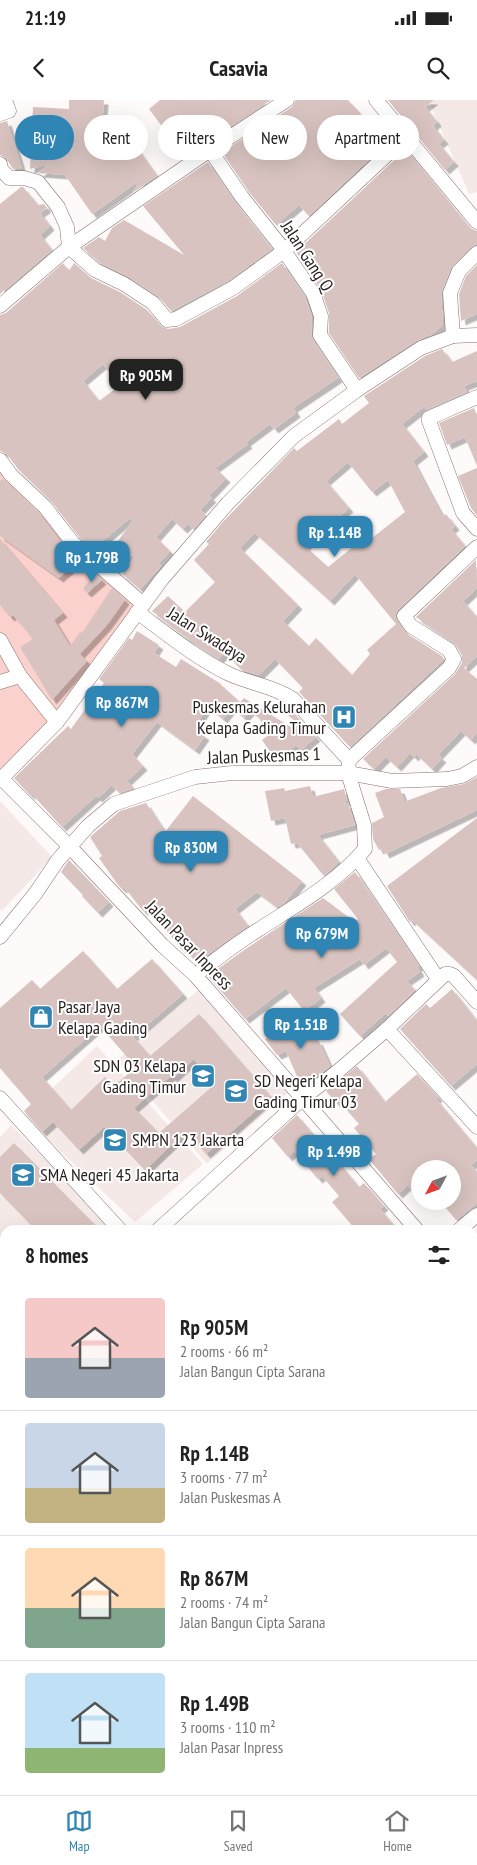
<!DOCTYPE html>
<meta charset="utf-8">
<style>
:root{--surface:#fff;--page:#f6f6f6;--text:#222;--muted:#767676;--line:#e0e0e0;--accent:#2f85b4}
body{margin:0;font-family:"PT Sans Narrow",sans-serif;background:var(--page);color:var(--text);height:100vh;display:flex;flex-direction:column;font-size:19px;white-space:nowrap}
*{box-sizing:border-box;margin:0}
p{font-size:16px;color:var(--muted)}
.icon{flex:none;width:28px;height:28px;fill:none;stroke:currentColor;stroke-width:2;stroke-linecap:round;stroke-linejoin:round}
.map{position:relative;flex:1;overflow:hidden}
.details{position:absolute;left:0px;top:1125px;width:478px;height:570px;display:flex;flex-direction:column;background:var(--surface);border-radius:15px 15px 0 0;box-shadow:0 5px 20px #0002}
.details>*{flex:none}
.hud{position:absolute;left:15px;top:15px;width:448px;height:45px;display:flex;gap:10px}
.needle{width:32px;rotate:229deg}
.controls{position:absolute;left:411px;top:1060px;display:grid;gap:10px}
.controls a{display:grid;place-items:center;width:50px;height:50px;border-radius:50%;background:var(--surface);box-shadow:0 5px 20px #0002;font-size:25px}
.price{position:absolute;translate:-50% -42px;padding:0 11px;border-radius:10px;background:var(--accent);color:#fff;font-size:16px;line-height:32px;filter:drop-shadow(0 1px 2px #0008)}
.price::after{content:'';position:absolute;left:50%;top:30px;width:15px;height:11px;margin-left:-8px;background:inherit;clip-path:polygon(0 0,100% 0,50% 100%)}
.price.active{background:#222;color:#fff}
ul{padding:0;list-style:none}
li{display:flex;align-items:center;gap:15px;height:125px;padding:0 25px}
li+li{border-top:1px solid var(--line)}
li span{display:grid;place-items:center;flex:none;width:140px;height:100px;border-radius:5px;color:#555}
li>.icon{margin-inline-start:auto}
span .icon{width:60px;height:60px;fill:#fffc;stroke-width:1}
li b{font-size:21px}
h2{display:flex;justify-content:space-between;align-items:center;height:60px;padding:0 25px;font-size:21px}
.chip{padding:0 18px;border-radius:22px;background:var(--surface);box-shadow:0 5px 20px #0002;font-size:18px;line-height:45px}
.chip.active{background:var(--accent);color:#fff}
.status{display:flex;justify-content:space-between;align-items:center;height:35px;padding:0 25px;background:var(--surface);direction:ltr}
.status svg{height:14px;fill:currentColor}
header{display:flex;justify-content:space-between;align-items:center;height:65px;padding:0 25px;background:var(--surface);font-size:22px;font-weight:800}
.menu{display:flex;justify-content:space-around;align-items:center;height:70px;border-top:1px solid var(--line);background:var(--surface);font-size:14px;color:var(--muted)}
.menu a{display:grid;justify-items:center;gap:2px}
.menu .active{color:var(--accent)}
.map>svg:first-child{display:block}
.built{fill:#f4e9e7}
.green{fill:#fad1cc}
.building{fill:#d8c3c0;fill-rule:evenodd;filter:url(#shadow)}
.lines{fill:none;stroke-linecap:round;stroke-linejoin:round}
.minor-casing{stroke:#84716f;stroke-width:15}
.tertiary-casing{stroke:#84716f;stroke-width:19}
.minor{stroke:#fff;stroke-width:14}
.tertiary{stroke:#fff;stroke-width:18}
.labels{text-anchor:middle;stroke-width:4;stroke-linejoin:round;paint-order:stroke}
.street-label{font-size:18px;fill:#261e1d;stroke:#fff}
.poi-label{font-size:18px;fill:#261e1d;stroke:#fff;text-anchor:start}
</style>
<div class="status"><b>21:19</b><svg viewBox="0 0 49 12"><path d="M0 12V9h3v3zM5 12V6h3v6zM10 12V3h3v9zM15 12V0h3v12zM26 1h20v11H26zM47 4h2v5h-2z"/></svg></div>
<header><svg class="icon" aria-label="back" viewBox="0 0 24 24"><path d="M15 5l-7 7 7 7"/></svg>Casavia<svg class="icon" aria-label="search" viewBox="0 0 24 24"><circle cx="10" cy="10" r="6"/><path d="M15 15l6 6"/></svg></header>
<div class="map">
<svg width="477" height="1695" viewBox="0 0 477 1695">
<defs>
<filter id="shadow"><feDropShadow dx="4.5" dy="4.5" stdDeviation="0" flood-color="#0004"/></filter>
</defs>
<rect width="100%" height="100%" fill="#fffafa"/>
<g class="built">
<polygon points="428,0 477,0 477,92 469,94"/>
<polygon points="0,701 52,757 2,811 0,809"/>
<polygon points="198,890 289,992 207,1064 117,960"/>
<polygon points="97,946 203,1064 135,1122 23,1016"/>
<polygon points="11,1025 116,1130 5,1130 5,1258 0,1263 0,1037"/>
</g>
<polygon class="green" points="0,364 126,496 137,512 57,622 0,680"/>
<g class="building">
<polygon points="69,0 104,0 102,27 115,18 157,76 133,92 140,80 92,114 65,75 38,73 49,64 30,69 33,7 69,9"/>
<polygon points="160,0 271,0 185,57 149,9"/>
<polygon points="296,0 348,0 385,41 393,34 394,36 309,116 299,105 276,125 249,92 222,52 292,7"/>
<polygon points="388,0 434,0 425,7 437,22 433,26 444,40 439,44 454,62 445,70"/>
<polygon points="7,21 22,69 13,69 6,58 0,55 0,23"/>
<polygon points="406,49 470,128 477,131 477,144 471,147 451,168 441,193 443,225 432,234 416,241 359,278 329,233 329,213 321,190 296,152"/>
<polygon points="208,62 235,102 272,149 228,181 171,211 158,196 129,177 100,163 83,148 99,137 105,141 112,128 124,120 184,155 143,106"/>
<polygon points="21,87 23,87 38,105 44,104 47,108 40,113 50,126 40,135 52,150 0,194 0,104"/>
<path d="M63,163L69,171L74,163L91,178L120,192L147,210L161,226L168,229L180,227L237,196L282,163L305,197L312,217L311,235L313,240L338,278L293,308L296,313L274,329L270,324L246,342L248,344L215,368L226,378L209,396L212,398L200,410L206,415L194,429L188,424L183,429L172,419L156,437L170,451L159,463L161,466L140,489L122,474L134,458L131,455L115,468L105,459L133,420L130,418L93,449L79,437L51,401L18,369L7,354L0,351V215L6,213ZM103,264L119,286L99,301L83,281Z"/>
<polygon points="477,165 477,214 461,221 459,194 466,176"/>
<path d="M442,249L452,262L477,251V281L464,286L467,292L426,310L425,306L402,324L424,352L413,361L426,386L443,417L446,414L455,426L451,429L465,446L398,510L395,517L406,533L442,556L444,559L350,647L299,592L303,588L275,559L259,575L242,570L225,553L219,559L187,538L152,511L168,496L185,512L215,482L194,460L209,444L206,442L221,424L294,348L297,351L339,319L342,324L369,303L364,296L425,256ZM348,362L372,392L388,380L405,412L367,442L364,438L328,467L305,446L349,408L326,381ZM255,433L330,501L355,474L396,524L367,550L370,554L352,575L316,538L309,546L283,521L298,505L240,448Z"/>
<polygon points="474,308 477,316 477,366 465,337 447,345 439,323"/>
<polygon points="477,368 477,416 471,408 458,376"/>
<polygon points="3,379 39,413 66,448 80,460 59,478 0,436 0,381"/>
<polygon points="0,439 63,513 54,520 70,546 80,532 82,533 112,488 125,500 107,525 80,554 87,561 52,600 20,547 33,539 13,515 10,517 0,505"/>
<polygon points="476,460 477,488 463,501 477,517 477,556 464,568 477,579 477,632 471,640 461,631 438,655 442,658 432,669 416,654 414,657 410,653 397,667 386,657 374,669 363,659 455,574 462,563 462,555 454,543 416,517"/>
<polygon points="95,473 102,480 87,493 83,489"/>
<polygon points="137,531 159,545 154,553 176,567 181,559 221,584 221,585 238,600 223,619 208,606 194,628 205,636 195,650 157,622 132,654 143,666 127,681 134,688 119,693 112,685 98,698 96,696 62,727 32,694 30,695 14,678 68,626 71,629 104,583 99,579 129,538 132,540"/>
<polygon points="244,598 255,605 244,618 234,609"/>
<polygon points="286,605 316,637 301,650 296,645 276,660 262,640 274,631 255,615 260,608 294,629 298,624 282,609"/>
<polygon points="477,677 477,710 385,754 382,748 379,750 373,739 372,723 384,717 375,693 386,689 400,689 404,700 401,703 441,688 464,684"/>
<polygon points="310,686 313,697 344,689 347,700 343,705 348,703 355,725 318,735 339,762 324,776 297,743 291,744 285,718 271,721 265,691 284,688 285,691"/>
<polygon points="193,696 302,781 284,803 277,807 257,792 235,809 248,826 196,863 184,847 181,849 148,807 143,811 124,787 122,789 118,785 99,758 102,756 90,737 120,711 146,703 165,732"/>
<polygon points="477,718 477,880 412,820 410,822 387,786"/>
<polygon points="69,760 109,802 98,813 82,796 83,795 61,772"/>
<polygon points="355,772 419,866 417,867 420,872 407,881 415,890 388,916 386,913 360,936 340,914 397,862 386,848 364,865 360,859 314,888 321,898 304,911 286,888 245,919 208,876 247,848 323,798 355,822 358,819 334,789"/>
<path d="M83,851L117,889L152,859L183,894L133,937L150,956L199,914L271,997L206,1054L186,1031L145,1070L104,1027L79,1050L53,1022L42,1032L24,1011L31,1004L0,968V908L32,880L40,889ZM100,926L136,967L114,986L105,977L71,1010L42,977ZM194,959L215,984L159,1033L134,1008L171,976L173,978Z"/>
<polygon points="452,889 477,921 477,964 451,986 400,929 426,904 430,908"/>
<polygon points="306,920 316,941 318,940 330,966 315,978 312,975 299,981 286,951 277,955 265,939"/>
<polygon points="357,966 385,1002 417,974 438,997 436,999 477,1048 477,1060 471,1065 477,1072 477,1103 456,1120 440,1101 452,1101 452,1069 420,1069 420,1099 408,1085 398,1094 369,1059 376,1054 354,1028 359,1024 339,1001 336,1003 326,991"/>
<polygon points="297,1015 319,1041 322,1039 340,1060 338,1062 359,1087 364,1083 384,1106 380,1109 398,1130 356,1130 332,1102 339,1096 322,1076 318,1079 294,1051 288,1057 272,1038"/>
<polygon points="14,1043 100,1130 36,1130 0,1093 0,1057"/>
</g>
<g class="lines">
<defs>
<g id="minor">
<polyline points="376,0 477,122"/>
<polyline points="0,14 9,11 5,0"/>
<polyline points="210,50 242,97 280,145 313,193 321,216 320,235 357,290"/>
<polyline points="0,64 1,69 9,78 24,78 38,82 58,107 67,127 69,147 95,170 124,184 153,203 167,220 176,219 233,188 284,151 406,37"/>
<polyline points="0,206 69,147 210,50 287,0"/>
<polyline points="453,236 450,193 459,171 477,153"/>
<polyline points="477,297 429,318 429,321 463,413 477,429"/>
<polyline points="0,360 11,375 45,407 73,443 143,504"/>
<path d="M137,512C167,534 196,558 229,574C251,584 273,586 293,599L349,660"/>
<polyline points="0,540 20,576 57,622"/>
<polyline points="0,582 20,576"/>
<polyline points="2,679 70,747 162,845 195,875 417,1130"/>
<polyline points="0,680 57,622 162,479 228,403 294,336 357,290 421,248 453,236 477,235"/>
<polyline points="357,758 438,879"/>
<polyline points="0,837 35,794 58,760 88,726 114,704 195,677 232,673 348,673 392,681 447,679 462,676 477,667"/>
<path d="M195,875C216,860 236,843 258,830C295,806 336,783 365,749L364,725L348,673L349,660L449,568L454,559L449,550L411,526L404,516L477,447"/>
<polyline points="387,929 477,1027"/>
<polyline points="0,998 120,1130"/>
<polyline points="158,1130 303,998 337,972 387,929 445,874 450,874 454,876 477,902"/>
<polyline points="459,1130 477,1115"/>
<polyline points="472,1194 477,1199"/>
<polyline points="0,1266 5,1262"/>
<polyline points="0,1285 5,1289"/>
<polyline points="0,1357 5,1356"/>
<polyline points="472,1368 477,1364"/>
<polyline points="472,1455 477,1451"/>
<polyline points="472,1513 477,1519"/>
<polyline points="472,1669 477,1668"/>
<polyline points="89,1690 90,1695"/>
<polyline points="222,1690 223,1695"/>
<polyline points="336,1690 337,1695"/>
<polyline points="454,1690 454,1695"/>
</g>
<g id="tertiary">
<polyline points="472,1259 477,1255"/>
<polyline points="0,1545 5,1544"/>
</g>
</defs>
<use href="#minor" class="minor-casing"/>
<use href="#tertiary" class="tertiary-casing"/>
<use href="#minor" class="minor"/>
<use href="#tertiary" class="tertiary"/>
</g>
<defs>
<symbol id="hospital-square" viewBox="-11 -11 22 22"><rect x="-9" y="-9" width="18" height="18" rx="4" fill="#2f85b4" stroke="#fff"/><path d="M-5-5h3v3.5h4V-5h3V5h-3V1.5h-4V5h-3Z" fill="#fff"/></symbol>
<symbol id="shop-square" viewBox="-11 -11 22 22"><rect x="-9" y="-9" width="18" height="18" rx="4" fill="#2f85b4" stroke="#fff"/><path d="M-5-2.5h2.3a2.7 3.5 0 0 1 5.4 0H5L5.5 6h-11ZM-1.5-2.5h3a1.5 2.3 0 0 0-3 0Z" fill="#fff"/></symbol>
<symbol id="school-square" viewBox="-11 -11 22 22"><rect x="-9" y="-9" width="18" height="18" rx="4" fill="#2f85b4" stroke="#fff"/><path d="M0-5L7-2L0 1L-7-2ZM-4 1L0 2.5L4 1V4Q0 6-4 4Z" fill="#fff"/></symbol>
</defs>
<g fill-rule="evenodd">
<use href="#hospital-square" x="330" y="603" width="28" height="28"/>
<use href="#shop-square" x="27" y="903" width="28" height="28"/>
<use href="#school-square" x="189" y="962" width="28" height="28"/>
<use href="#school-square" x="222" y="977" width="28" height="28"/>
<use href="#school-square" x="101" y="1026" width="28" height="28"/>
<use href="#school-square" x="9" y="1061" width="28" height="28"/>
</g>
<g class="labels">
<g class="street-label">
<text transform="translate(307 156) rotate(57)" y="6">Jalan Gang Q</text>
<text transform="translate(207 535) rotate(32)" y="6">Jalan Swadaya</text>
<text transform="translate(264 656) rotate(-2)" y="6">Jalan Puskesmas 1</text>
<text transform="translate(189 845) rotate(46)" y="6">Jalan Pasar Inpress</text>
</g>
<g class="poi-label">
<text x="326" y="613" text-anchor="end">Puskesmas Kelurahan<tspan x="326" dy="21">Kelapa Gading Timur</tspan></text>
<text x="58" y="913">Pasar Jaya<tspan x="58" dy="21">Kelapa Gading</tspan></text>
<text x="186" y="972" text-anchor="end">SDN 03 Kelapa<tspan x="186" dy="21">Gading Timur</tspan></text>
<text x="254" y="987">SD Negeri Kelapa<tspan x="254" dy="21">Gading Timur 03</tspan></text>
<text x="132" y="1046">SMPN 123 Jakarta</text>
<text x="40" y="1081">SMA Negeri 45 Jakarta</text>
</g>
</g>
</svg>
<div class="controls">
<a><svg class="needle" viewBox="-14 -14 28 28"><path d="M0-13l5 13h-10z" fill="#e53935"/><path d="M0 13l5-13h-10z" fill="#767676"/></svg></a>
</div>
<b class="price active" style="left:146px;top:301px">Rp 905M</b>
<b class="price" style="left:335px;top:458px">Rp 1.14B</b>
<b class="price" style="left:92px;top:483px">Rp 1.79B</b>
<b class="price" style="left:122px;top:628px">Rp 867M</b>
<b class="price" style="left:191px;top:773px">Rp 830M</b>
<b class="price" style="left:322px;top:859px">Rp 679M</b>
<b class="price" style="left:301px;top:950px">Rp 1.51B</b>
<b class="price" style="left:334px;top:1077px">Rp 1.49B</b>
<div class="hud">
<a class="chip active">Buy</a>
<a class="chip">Rent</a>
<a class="chip">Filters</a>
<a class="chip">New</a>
<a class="chip">Apartment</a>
</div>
<section class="details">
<h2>8 homes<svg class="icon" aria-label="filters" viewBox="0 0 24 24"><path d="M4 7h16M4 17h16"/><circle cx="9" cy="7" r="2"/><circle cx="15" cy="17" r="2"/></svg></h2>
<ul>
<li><span style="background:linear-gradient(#f6c9c9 60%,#9aa5b1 0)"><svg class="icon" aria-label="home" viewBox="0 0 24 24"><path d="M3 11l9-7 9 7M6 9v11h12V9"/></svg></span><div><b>Rp 905M</b><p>2 rooms · 66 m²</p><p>Jalan Bangun Cipta Sarana</p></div></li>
<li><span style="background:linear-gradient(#c9d6e8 65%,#c2b280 0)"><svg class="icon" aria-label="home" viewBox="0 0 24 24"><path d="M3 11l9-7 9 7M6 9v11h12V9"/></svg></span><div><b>Rp 1.14B</b><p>3 rooms · 77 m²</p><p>Jalan Puskesmas A</p></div></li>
<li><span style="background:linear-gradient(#ffd9b3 60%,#7fa58c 0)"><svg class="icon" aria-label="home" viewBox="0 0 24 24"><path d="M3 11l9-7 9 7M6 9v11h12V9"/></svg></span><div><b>Rp 867M</b><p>2 rooms · 74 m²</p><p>Jalan Bangun Cipta Sarana</p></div></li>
<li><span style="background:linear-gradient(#bfe0f5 75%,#8fb573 0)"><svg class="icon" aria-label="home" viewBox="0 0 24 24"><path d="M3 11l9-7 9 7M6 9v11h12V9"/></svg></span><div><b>Rp 1.49B</b><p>3 rooms · 110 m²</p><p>Jalan Pasar Inpress</p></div></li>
</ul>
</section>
</div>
<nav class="menu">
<a class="active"><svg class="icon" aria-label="map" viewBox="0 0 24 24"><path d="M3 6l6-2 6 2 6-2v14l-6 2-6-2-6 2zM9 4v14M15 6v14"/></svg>Map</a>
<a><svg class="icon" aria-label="saved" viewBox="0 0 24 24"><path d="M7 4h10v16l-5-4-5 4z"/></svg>Saved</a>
<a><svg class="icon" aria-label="home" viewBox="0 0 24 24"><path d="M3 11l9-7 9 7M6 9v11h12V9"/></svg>Home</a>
</nav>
